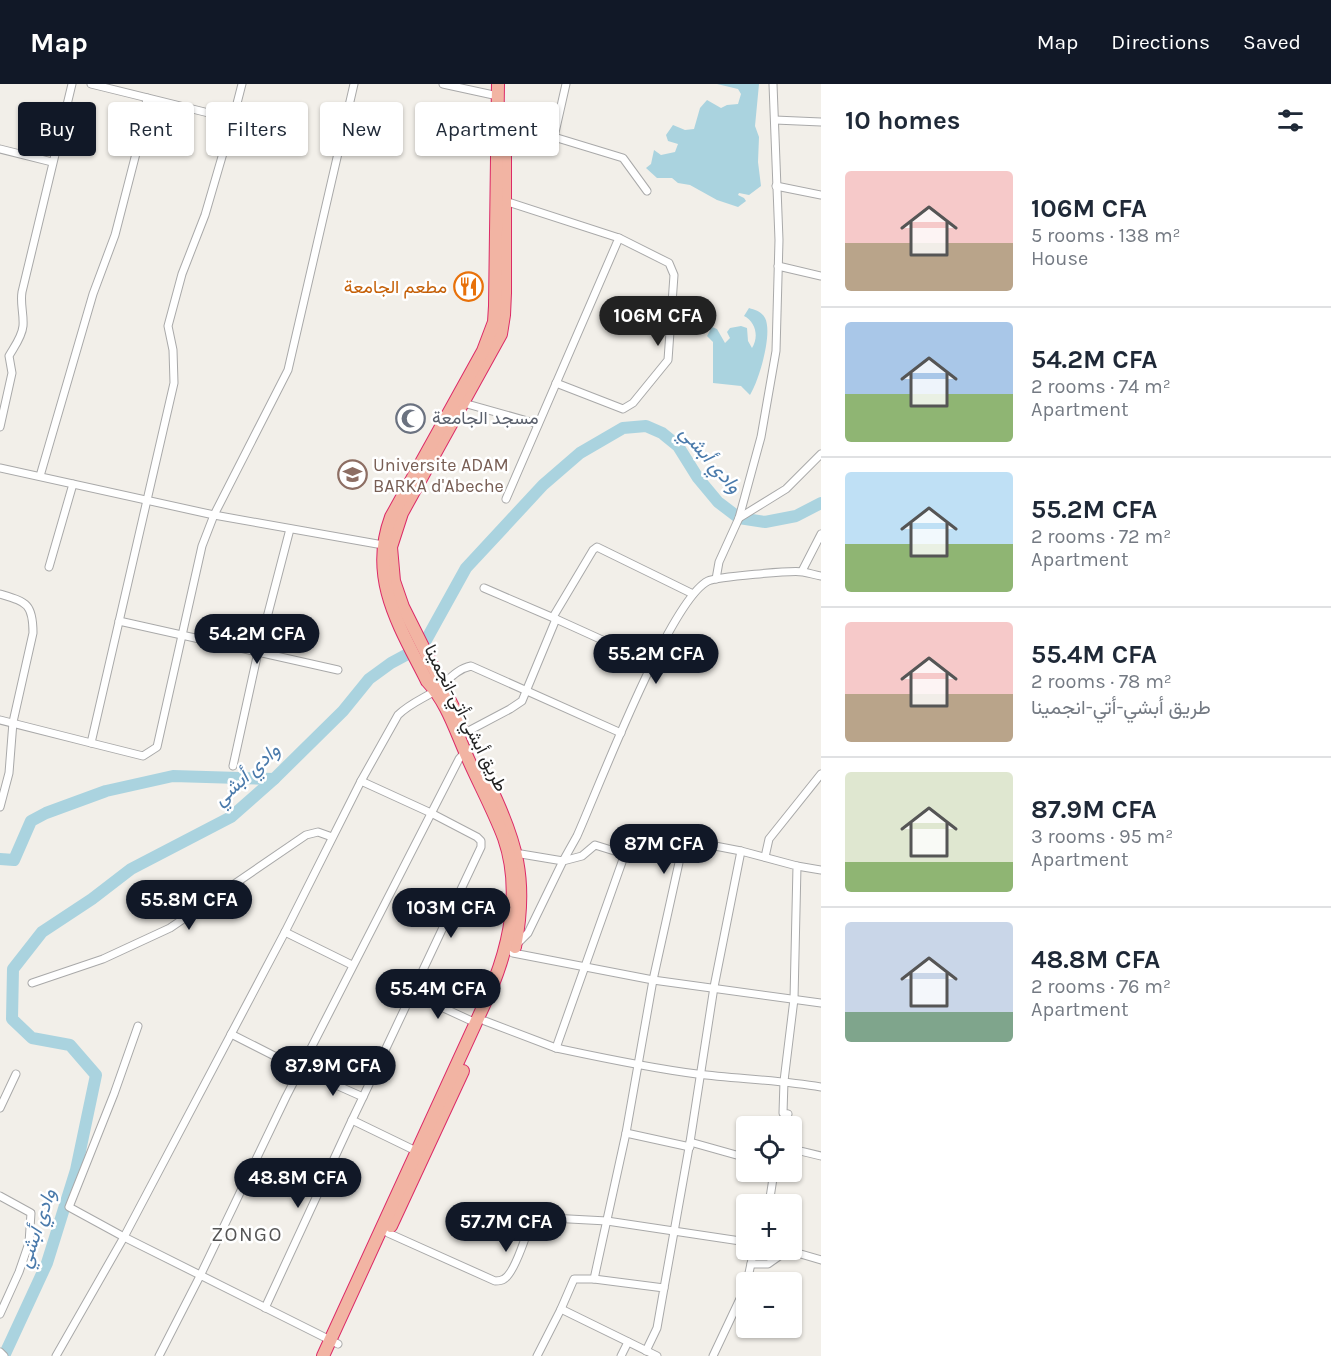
<!DOCTYPE html>
<meta charset="utf-8">
<style>
:root{--surface:#fff;--page:#f6f6f7;--text:#1f2937;--muted:#747a83;--line:#e0e1e3;--accent:#111827}
body{margin:0;font-family:Karla,Vazirmatn,sans-serif;background:var(--page);color:var(--text);height:100vh;display:flex;flex-direction:column;font-size:22px;white-space:nowrap}
*{box-sizing:border-box;margin:0}
p{font-size:20px;color:var(--muted)}
.icon{flex:none;width:33px;height:33px;fill:none;stroke:currentColor;stroke-width:2;stroke-linecap:round;stroke-linejoin:round}
.map{position:relative;flex:1;overflow:hidden}
.panel{display:flex;flex-direction:column;background:var(--surface);width:510px}
.panel>*{flex:none}
.guide{position:absolute;left:18px;top:18px;width:570px;height:54px;display:flex;gap:12px}
.controls{position:absolute;left:736px;top:1032px;display:grid;gap:12px}
.controls a{display:grid;place-items:center;width:66px;height:66px;border-radius:6px;background:var(--surface);box-shadow:0 2px 4px #0004;font-size:30px}
.price{position:absolute;translate:-50% -51px;padding:0 14px;border-radius:21px;background:var(--accent);color:#fff;font-size:20px;line-height:39px;filter:drop-shadow(0 2px 3px #0008)}
.price::after{content:'';position:absolute;left:50%;top:36px;width:18px;height:14px;margin-left:-9px;background:inherit;clip-path:polygon(0 0,100% 0,50% 100%)}
.price.selected{background:#222;color:#fff}
ul{padding:0;list-style:none}
li{display:flex;align-items:center;gap:18px;height:150px;padding:0 24px}
li+li{border-top:2px solid var(--line)}
li span{display:grid;place-items:center;flex:none;width:168px;height:120px;border-radius:6px;color:#555}
li>.icon{margin-inline-start:auto}
span .icon{width:72px;height:72px;fill:#fffc;stroke-width:1}
li b{font-size:26px}
h2{display:flex;justify-content:space-between;align-items:center;height:72px;padding:0 24px;font-size:26px}
.tag{padding:0 21px;border-radius:6px;background:var(--surface);box-shadow:0 2px 4px #0004;font-size:21px;line-height:54px}
.tag.selected{background:var(--accent);color:#fff}
header{display:flex;align-items:center;gap:36px;box-sizing:border-box;height:84px;padding:0 30px;background:var(--accent);color:#fff}
header strong{font-size:28px}
nav{display:flex;gap:33px;margin-inline-start:auto;font-size:21px}
main{display:flex;flex:1;min-height:0}
.map>svg:first-child{display:block}
.water{fill:#aad3df}
.lines{fill:none;stroke-linecap:round;stroke-linejoin:round}
.river{stroke:#aad3df;stroke-width:12}
.minor-casing{stroke:#a9a9a9;stroke-width:9}
.trunk-casing{stroke:#dc2a67;stroke-width:14}
.minor{stroke:#fff;stroke-width:7}
.trunk{stroke:#f2b4a3;stroke-width:12}
.labels{text-anchor:middle;stroke-width:5;stroke-linejoin:round;paint-order:stroke}
.food-label{font-size:18px;fill:#c56008;stroke:#fff;text-anchor:end}
.worship-label{font-size:18px;fill:#5b616d;stroke:#fff;text-anchor:start}
.education-label{font-size:18px;fill:#785e54;stroke:#fff;text-anchor:start}
.street-label{font-size:18px;fill:#222;stroke:#fff}
.water-label{font-size:20px;font-style:italic;fill:#4a7aab;stroke:#fff}
.neighbourhood-label{font-size:20px;letter-spacing:1.5px;fill:#555;stroke:#fff}
</style>
<header>
<strong>Map</strong>
<nav><a>Map</a><a>Directions</a><a>Saved</a></nav>
</header>
<main>
<div class="map">
<svg width="821" height="1272" viewBox="0 0 821 1272">
<rect width="100%" height="100%" fill="#f2efe9"/>
<g class="water">
<polygon points="717,0 759,0 755,42 759,53 758,78 761,102 749,111 739,109 738,111 744,114 746,117 738,123 717,116 690,101 678,99 672,94 657,94 646,84 651,80 654,66 661,71 675,68 678,60 668,57 666,51 673,41 685,46 694,45 700,24 707,16 721,24 727,21 738,20 741,10 738,5"/>
<path d="M749,224C755,226 761,227 765,234C773,249 759,297 750,311L741,302L713,299V258L707,252L712,243L717,245L725,259L730,254L727,248L730,244L741,242L747,244L748,257L752,264C759,253 756,238 744,232Z"/>
</g>
<g class="lines">
<g class="river">
<polyline points="0,775 14,776 31,737 46,729 106,707 173,692 274,695"/>
<polyline points="4,1272 47,1179 76,1086 96,991 70,961 32,954 12,935 13,885 42,848 92,815 131,785 231,733 274,695 343,627 369,595 391,579 417,565 425,558 466,484 543,401 580,369 623,344 646,342 662,349 678,362 698,394 718,418 739,434 765,438 796,432 821,419"/>
</g>
<defs>
<g id="minor">
<polyline points="91,0 233,35 242,0"/>
<polyline points="443,0 498,12"/>
<polyline points="775,36 821,38"/>
<polyline points="505,43 554,53 623,74 647,107"/>
<polyline points="554,53 566,0"/>
<polyline points="0,65 52,78"/>
<polyline points="776,102 821,111"/>
<polyline points="502,116 619,154 506,415"/>
<polyline points="778,182 821,192"/>
<polyline points="556,299 623,325 633,319 668,276 674,191 669,179 619,154"/>
<polyline points="460,318 538,340"/>
<path d="M0,343L12,289L9,272C14,263 22,253 23,242C24,230 20,220 22,208L72,0"/>
<polyline points="0,384 214,431 383,461"/>
<polyline points="40,392 93,210 115,151 140,54 147,14"/>
<polyline points="739,434 786,405 821,370"/>
<polyline points="49,483 73,400"/>
<polyline points="802,487 821,450"/>
<polyline points="716,495 719,478 739,434 761,353 776,267 779,156 773,0"/>
<polyline points="484,504 556,535"/>
<path d="M0,510C26,518 33,519 33,549L13,638L9,689L0,723"/>
<polyline points="553,533 593,466 597,463 693,510"/>
<polyline points="119,537 258,568 290,445"/>
<polyline points="0,636 91,659 174,299 173,266 168,242 182,190 205,131 233,35"/>
<polyline points="459,652 510,625 522,617 556,535 653,579"/>
<polyline points="91,659 143,672 157,663 202,462 214,431 288,286 354,0"/>
<polyline points="233,682 258,568 338,586"/>
<path d="M361,697L398,631C409,620 422,615 435,607C447,598 456,585 471,582L621,649"/>
<path d="M515,769L563,777L577,752C598,705 670,516 708,497C716,493 793,486 803,488C809,489 815,491 821,492"/>
<polyline points="765,773 769,755 821,690"/>
<polyline points="797,782 821,786"/>
<polyline points="285,848 352,881"/>
<polyline points="517,860 528,849 563,777 582,772 595,761 624,770"/>
<polyline points="513,869 653,896 821,919"/>
<polyline points="32,899 103,875 170,844 306,751 318,748 332,753"/>
<polyline points="411,909 476,939"/>
<polyline points="485,937 556,964 627,764 631,758 637,757 684,756"/>
<polyline points="231,950 300,985 363,1013 352,1036 416,1067"/>
<path d="M556,964C603,974 649,984 697,990C738,995 780,996 821,1003"/>
<polyline points="0,1024 16,990"/>
<polyline points="626,1049 690,1063"/>
<polyline points="690,1058 747,1074"/>
<polyline points="792,1065 821,1072"/>
<polyline points="0,1112 31,1129 29,1159 19,1188 0,1230"/>
<polyline points="769,1120 774,1088"/>
<path d="M388,1149L495,1197C498,1197 501,1197 504,1195C515,1189 528,1146 532,1133L607,1137L747,1158"/>
<polyline points="787,1166 821,1176"/>
<polyline points="751,1180 768,1180 788,1166"/>
<polyline points="594,1195 664,1204 657,1244 646,1267"/>
<polyline points="747,1198 754,1166"/>
<polyline points="664,1204 690,1058 714,903 741,767"/>
<polyline points="265,1224 352,1036"/>
<polyline points="561,1225 574,1195 594,1195 626,1049 653,896 684,756 741,767 797,782 794,915 784,997 783,1029 788,1030 785,1042"/>
<polyline points="338,1260 124,1153 285,848 361,697 431,729 477,753 481,757 481,763 363,1013"/>
<polyline points="0,1268 4,1272"/>
<polyline points="56,1272 124,1153 69,1123 114,1010 138,942"/>
<polyline points="159,1272 200,1192 286,1013 459,675 465,668 472,664"/>
<polyline points="537,1272 561,1225 657,1272"/>
<polyline points="621,1272 628,1258"/>
<polyline points="713,1272 747,1200"/>
</g>
<g id="trunk">
<polyline points="461,639 403,523 394,497 391,463 402,429 501,250 504,231 505,209 505,66"/>
<path d="M488,698C517,758 528,796 515,863"/>
<polyline points="391,1142 463,987"/>
<path d="M323,1272L489,910C510,861 522,806 504,754C493,725 478,698 466,670C455,645 446,617 427,597C400,543 368,495 391,433L483,267L494,238L495,222L498,0"/>
</g>
</defs>
<use href="#minor" class="minor-casing"/>
<use href="#trunk" class="trunk-casing"/>
<use href="#minor" class="minor"/>
<use href="#trunk" class="trunk"/>
</g>
<defs>
<symbol id="restaurant-ring" viewBox="-11 -11 22 22"><circle r="9.5" fill="#fff" stroke="#e8710a" stroke-width="1.5"/><path d="M-5-6h1v4h1v-4h1v4h1v-4h1v5L-1.5 .5V6h-2V.5L-5-1ZM5-6V6H3V1.5H1.5Q1.5-4 5-6Z" fill="#e8710a"/></symbol>
<symbol id="mosque-ring" viewBox="-11 -11 22 22"><circle r="9.5" fill="#fff" stroke="#6b7280" stroke-width="1.5"/><path d="M3.5-4.9A6 6 0 1 0 3.5 4.9A5 5 0 1 1 3.5-4.9Z" fill="#6b7280"/></symbol>
<symbol id="university-ring" viewBox="-11 -11 22 22"><circle r="9.5" fill="#fff" stroke="#8d6e63" stroke-width="1.5"/><path d="M0-5L7-2L0 1L-7-2ZM-4 1L0 2.5L4 1V4Q0 6-4 4Z" fill="#8d6e63"/></symbol>
</defs>
<g fill-rule="evenodd">
<use href="#restaurant-ring" x="452" y="186" width="33" height="33"/>
<use href="#mosque-ring" x="394" y="318" width="33" height="33"/>
<use href="#university-ring" x="336" y="374" width="33" height="33"/>
</g>
<g class="labels">
<g class="food-label">
<text x="447" y="209">مطعم الجامعة</text>
</g>
<g class="worship-label">
<text x="432" y="340">مسجد الجامعة</text>
</g>
<g class="education-label">
<text x="373" y="387">Universite ADAM<tspan x="373" dy="21">BARKA d'Abeche</tspan></text>
</g>
<g class="street-label">
<text transform="translate(466 634) rotate(63)" y="6">طريق أبشي-أتي-انجمينا</text>
</g>
<g class="water-label">
<text transform="translate(711 375) rotate(49)" y="7">وادي أبشي</text>
<text transform="translate(246 690) rotate(-42)" y="7">وادي أبشي</text>
<text transform="translate(36 1144) rotate(-71)" y="7">وادي أبشي</text>
</g>
<g class="neighbourhood-label">
<text x="247" y="1157">ZONGO</text>
</g>
</g>
</svg>
<div class="controls">
<a><svg class="icon" aria-label="locate" viewBox="0 0 24 24"><circle cx="12" cy="12" r="6"/><path d="M12 2v4M12 18v4M2 12h4M18 12h4"/></svg></a>
<a>+</a>
<a>−</a>
</div>
<b class="price selected" style="left:658px;top:263px">106M CFA</b>
<b class="price" style="left:257px;top:581px">54.2M CFA</b>
<b class="price" style="left:656px;top:601px">55.2M CFA</b>
<b class="price" style="left:664px;top:791px">87M CFA</b>
<b class="price" style="left:189px;top:847px">55.8M CFA</b>
<b class="price" style="left:451px;top:855px">103M CFA</b>
<b class="price" style="left:438px;top:936px">55.4M CFA</b>
<b class="price" style="left:333px;top:1013px">87.9M CFA</b>
<b class="price" style="left:298px;top:1125px">48.8M CFA</b>
<b class="price" style="left:506px;top:1169px">57.7M CFA</b>
<div class="guide">
<a class="tag selected">Buy</a>
<a class="tag">Rent</a>
<a class="tag">Filters</a>
<a class="tag">New</a>
<a class="tag">Apartment</a>
</div>
</div>
<section class="panel">
<h2>10 homes<svg class="icon" aria-label="filters" viewBox="0 0 24 24"><path d="M4 7h16M4 17h16"/><circle cx="9" cy="7" r="2"/><circle cx="15" cy="17" r="2"/></svg></h2>
<ul>
<li><span style="background:linear-gradient(#f6c9c9 60%,#b9a48a 0)"><svg class="icon" aria-label="home" viewBox="0 0 24 24"><path d="M3 11l9-7 9 7M6 9v11h12V9"/></svg></span><div><b>106M CFA</b><p>5 rooms · 138 m²</p><p>House</p></div></li>
<li><span style="background:linear-gradient(#a9c7e8 60%,#8fb573 0)"><svg class="icon" aria-label="home" viewBox="0 0 24 24"><path d="M3 11l9-7 9 7M6 9v11h12V9"/></svg></span><div><b>54.2M CFA</b><p>2 rooms · 74 m²</p><p>Apartment</p></div></li>
<li><span style="background:linear-gradient(#bfe0f5 60%,#8fb573 0)"><svg class="icon" aria-label="home" viewBox="0 0 24 24"><path d="M3 11l9-7 9 7M6 9v11h12V9"/></svg></span><div><b>55.2M CFA</b><p>2 rooms · 72 m²</p><p>Apartment</p></div></li>
<li><span style="background:linear-gradient(#f6c9c9 60%,#b9a48a 0)"><svg class="icon" aria-label="home" viewBox="0 0 24 24"><path d="M3 11l9-7 9 7M6 9v11h12V9"/></svg></span><div><b>55.4M CFA</b><p>2 rooms · 78 m²</p><p>طريق أبشي-أتي-انجمينا</p></div></li>
<li><span style="background:linear-gradient(#dfe7d0 75%,#8fb573 0)"><svg class="icon" aria-label="home" viewBox="0 0 24 24"><path d="M3 11l9-7 9 7M6 9v11h12V9"/></svg></span><div><b>87.9M CFA</b><p>3 rooms · 95 m²</p><p>Apartment</p></div></li>
<li><span style="background:linear-gradient(#c9d6e8 75%,#7fa58c 0)"><svg class="icon" aria-label="home" viewBox="0 0 24 24"><path d="M3 11l9-7 9 7M6 9v11h12V9"/></svg></span><div><b>48.8M CFA</b><p>2 rooms · 76 m²</p><p>Apartment</p></div></li>
</ul>
</section>
</main>
